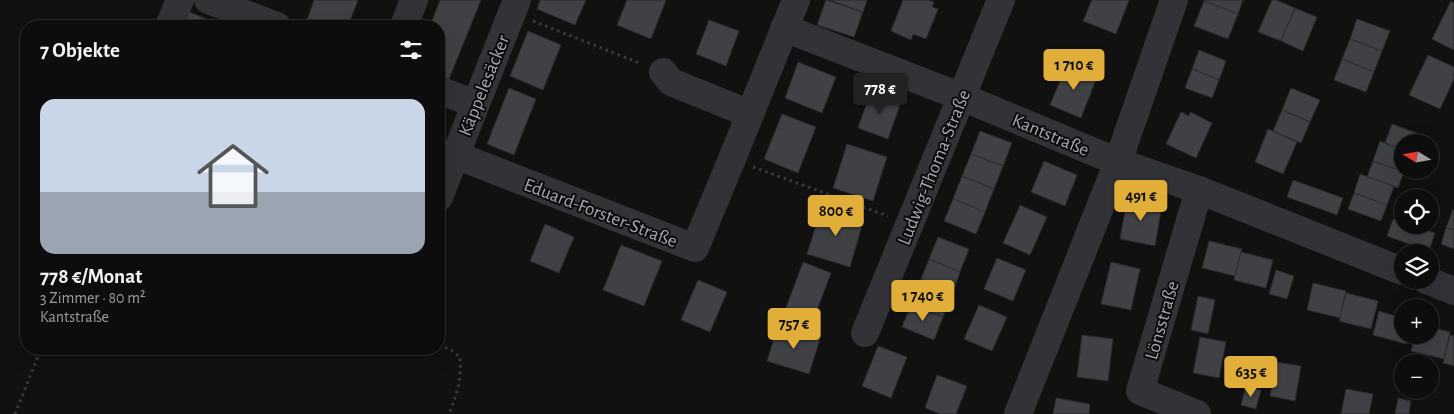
<!DOCTYPE html>
<html lang="de">
<meta charset="utf-8">
<style>
:root{--surface:#0d0d0e;--page:#1b1b1c;--text:#f1f3f6;--muted:#9a9c9e;--line:#2d2d2e;--accent:#e1ae3a}
body{margin:0;font-family:"Alegreya Sans",sans-serif;background:var(--page);color:var(--text);height:100vh;display:flex;flex-direction:column;font-size:19px;white-space:nowrap}
*{box-sizing:border-box;margin:0}
p{font-size:16px;color:var(--muted)}
.icon{flex:none;width:28px;height:28px;fill:none;stroke:currentColor;stroke-width:2;stroke-linecap:round;stroke-linejoin:round}
.map{position:relative;flex:1;overflow:hidden}
.panel{position:absolute;left:20px;top:20px;width:425px;height:335px;display:flex;flex-direction:column;background:var(--surface);border-radius:20px;box-shadow:0 5px 20px #0002,0 0 0 1px var(--line)}
.panel>*{flex:none}
.needle{width:32px;rotate:281deg}
.tools{position:absolute;left:1394px;top:134px;display:grid;gap:10px}
.tools a{display:grid;place-items:center;width:45px;height:45px;border-radius:50%;background:var(--surface);box-shadow:0 5px 20px #0002,0 0 0 1px var(--line);font-size:25px}
.price{position:absolute;translate:-50% -42px;padding:0 11px;border-radius:5px;background:var(--accent);color:#111;font-size:16px;line-height:32px;filter:drop-shadow(0 1px 2px #0008)}
.price::after{content:'';position:absolute;left:50%;top:30px;width:15px;height:11px;margin-left:-8px;background:inherit;clip-path:polygon(0 0,100% 0,50% 100%)}
.price.current{background:#222;color:#fff}
ul{padding:0;list-style:none}
li{display:grid;align-content:center;gap:10px;height:265px;padding:0 20px}
li span{display:grid;place-items:center;height:155px;border-radius:15px;color:#555}
li>.icon{margin-inline-start:auto}
span .icon{width:90px;height:90px;fill:#fffc;stroke-width:1}
li b{font-size:21px}
h2{display:flex;justify-content:space-between;align-items:center;height:60px;padding:0 20px;font-size:21px}
.map>svg:first-child{display:block}
.building{fill:#404145;stroke:#2b2b2e}
.lines{fill:none;stroke-linecap:round;stroke-linejoin:round}
.path{stroke:#393a3e;stroke-width:3;stroke-dasharray:2.5 4;stroke-linecap:butt}
.minor{stroke:#323337;stroke-width:28}
.labels{text-anchor:middle;stroke-width:4;stroke-linejoin:round;paint-order:stroke}
.street-label{font-size:19px;fill:#a4a8b2;stroke:#0c0c0d}
</style>
<div class="map">
<svg width="1454" height="414" viewBox="0 0 1454 414">
<rect width="100%" height="100%" fill="#111112"/>
<g class="building">
<polygon points="314,0 358,0 348,26 325,26 307,20"/>
<polygon points="440,0 481,0 449,79 439,75 439,26 430,26"/>
<polygon points="540,0 586,0 575,25 537,9"/>
<polygon points="627,0 666,0 651,39 617,25"/>
<polygon points="826,0 863,12 854,37 817,25"/>
<polygon points="829,0 867,0 863,12"/>
<polygon points="903,0 928,0 934,2 932,7 938,9 926,39 913,34 911,40 891,31"/>
<polygon points="1092,0 1129,0 1116,34 1083,21"/>
<polygon points="1204,0 1243,0 1238,14 1204,1"/>
<polygon points="1272,0 1276,0 1295,8 1281,41 1258,32"/>
<polygon points="1204,1 1238,14 1228,39 1194,26"/>
<polygon points="1451,1 1454,3 1454,50 1432,39"/>
<polygon points="1295,8 1317,17 1303,51 1281,41"/>
<polygon points="189,12 216,23 215,26 183,26"/>
<polygon points="1357,19 1390,31 1382,51 1350,39"/>
<polygon points="709,20 739,31 726,66 696,54"/>
<polygon points="528,31 561,45 543,90 510,76"/>
<polygon points="1350,39 1382,51 1374,72 1342,59"/>
<polygon points="1199,50 1226,61 1219,80 1192,69"/>
<polygon points="1428,55 1454,67 1454,79 1440,109 1409,95"/>
<polygon points="1342,59 1374,72 1366,92 1334,80"/>
<polygon points="798,62 836,77 822,113 785,98"/>
<polygon points="1067,64 1097,77 1081,118 1050,105"/>
<polygon points="1192,69 1219,80 1212,98 1185,88"/>
<polygon points="509,88 536,99 514,155 487,144"/>
<polygon points="1291,88 1320,100 1310,122 1282,110"/>
<polygon points="871,91 901,102 888,139 858,128"/>
<polygon points="1282,110 1310,122 1301,143 1273,131"/>
<polygon points="1181,112 1189,116 1190,112 1212,123 1196,158 1166,144"/>
<polygon points="782,114 816,127 798,173 764,159"/>
<polygon points="1392,124 1422,135 1420,142 1402,142 1402,150 1385,143"/>
<polygon points="1268,129 1297,142 1283,174 1255,162"/>
<polygon points="980,131 1012,143 1003,166 971,154"/>
<polygon points="1380,141 1402,150 1402,170 1405,170 1404,172 1373,161"/>
<polygon points="847,144 887,157 873,201 833,188"/>
<polygon points="971,154 1003,166 994,189 962,176"/>
<polygon points="1044,161 1077,175 1065,206 1031,192"/>
<polygon points="1373,161 1404,172 1398,188 1367,177"/>
<polygon points="1360,174 1394,186 1387,205 1354,193"/>
<polygon points="962,176 994,189 985,212 953,199"/>
<polygon points="1293,180 1343,198 1337,215 1287,197"/>
<polygon points="1354,193 1387,205 1381,221 1348,209"/>
<polygon points="953,199 985,212 976,234 944,221"/>
<polygon points="1127,199 1162,205 1155,246 1120,239"/>
<polygon points="1020,205 1047,217 1030,255 1003,243"/>
<polygon points="822,206 864,219 850,267 807,254"/>
<polygon points="1453,209 1454,210 1454,230 1446,228"/>
<polygon points="1393,219 1402,222 1402,225 1411,225 1435,233 1429,251 1387,236"/>
<polygon points="545,224 574,237 559,273 530,261"/>
<polygon points="1446,228 1454,230 1454,249 1441,244"/>
<polygon points="938,237 969,249 960,272 929,259"/>
<polygon points="1209,241 1242,249 1235,276 1202,268"/>
<polygon points="621,245 662,261 644,306 603,290"/>
<polygon points="1241,252 1273,260 1266,288 1234,280"/>
<polygon points="997,258 1026,270 1013,301 984,289"/>
<polygon points="929,259 960,272 952,295 920,282"/>
<polygon points="803,262 831,273 814,318 786,308"/>
<polygon points="1111,262 1140,269 1131,310 1101,304"/>
<polygon points="1276,270 1294,276 1287,299 1269,294"/>
<polygon points="698,280 727,292 710,332 681,320"/>
<polygon points="920,282 952,295 943,317 911,305"/>
<polygon points="1313,283 1346,291 1340,318 1307,310"/>
<polygon points="1346,293 1378,301 1371,329 1339,321"/>
<polygon points="1198,296 1215,300 1208,334 1191,330"/>
<polygon points="911,305 943,317 934,340 902,327"/>
<polygon points="979,305 1007,317 992,351 964,339"/>
<polygon points="1379,311 1402,318 1402,335 1409,335 1406,344 1373,335"/>
<polygon points="778,326 820,339 809,374 767,361"/>
<polygon points="1430,327 1450,332 1444,359 1411,351 1415,335 1430,335"/>
<polygon points="1082,335 1113,339 1108,381 1077,377"/>
<polygon points="1450,335 1454,336 1454,366 1443,363"/>
<polygon points="1200,337 1226,342 1219,378 1193,373"/>
<polygon points="878,346 907,357 891,398 862,386"/>
<polygon points="1276,362 1301,366 1295,401 1270,396"/>
<polygon points="937,375 967,386 956,414 940,414 925,408"/>
<polygon points="1246,386 1261,390 1256,409 1241,405"/>
<polygon points="1346,389 1373,394 1369,414 1341,414"/>
<polygon points="1056,398 1090,404 1089,414 1053,414"/>
<polygon points="1398,398 1411,401 1409,414 1395,414"/>
</g>
<g class="lines">
<g class="path">
<polyline points="533,21 642,64"/>
<polyline points="753,167 888,216"/>
<path d="M439,345L451,350L460,357C462,380 457,393 449,414"/>
<polyline points="15,414 41,349"/>
</g>
<g class="minor">
<polyline points="208,0 277,26"/>
<polyline points="169,26 180,0"/>
<polyline points="404,26 414,0"/>
<polyline points="784,28 962,97 1118,162 1199,190 1402,271"/>
<polyline points="663,72 671,82 750,114"/>
<polyline points="439,90 475,104"/>
<polyline points="455,155 695,248 732,159 796,0"/>
<polyline points="439,197 517,0"/>
<polyline points="1426,280 1454,291"/>
<polyline points="865,333 1001,0"/>
<polyline points="1018,414 1118,162 1174,0"/>
<polyline points="1197,414 1140,391 1199,190"/>
</g>
</g>
<g class="labels">
<g class="street-label">
<text transform="translate(483 85) rotate(-68)" y="7">Käppelesäcker</text>
<text transform="translate(1051 134) rotate(23)" y="7">Kantstraße</text>
<text transform="translate(933 167) rotate(-68)" y="7">Ludwig-Thoma-Straße</text>
<text transform="translate(601 212) rotate(21)" y="7">Eduard-Forster-Straße</text>
<text transform="translate(1161 320) rotate(-74)" y="7">Lönsstraße</text>
</g>
</g>
</svg>
<div class="tools">
<a><svg class="needle" viewBox="-14 -14 28 28"><path d="M0-13l5 13h-10z" fill="#e53935"/><path d="M0 13l5-13h-10z" fill="#9a9c9e"/></svg></a>
<a><svg class="icon" aria-label="locate" viewBox="0 0 24 24"><circle cx="12" cy="12" r="6"/><path d="M12 2v4M12 18v4M2 12h4M18 12h4"/></svg></a>
<a><svg class="icon" aria-label="layers" viewBox="0 0 24 24"><path d="M12 4l9 5-9 5-9-5zM3 14l9 5 9-5"/></svg></a>
<a>+</a>
<a>−</a>
</div>
<b class="price" style="left:1074px;top:91px">1 710 €</b>
<b class="price current" style="left:880px;top:115px">778 €</b>
<b class="price" style="left:1141px;top:222px">491 €</b>
<b class="price" style="left:836px;top:237px">800 €</b>
<b class="price" style="left:923px;top:322px">1 740 €</b>
<b class="price" style="left:794px;top:350px">757 €</b>
<b class="price" style="left:1251px;top:398px">635 €</b>
<section class="panel">
<h2>7 Objekte<svg class="icon" aria-label="filters" viewBox="0 0 24 24"><path d="M4 7h16M4 17h16"/><circle cx="9" cy="7" r="2"/><circle cx="15" cy="17" r="2"/></svg></h2>
<ul>
<li><span style="background:linear-gradient(#c9d6e8 60%,#9aa5b1 0)"><svg class="icon" aria-label="home" viewBox="0 0 24 24"><path d="M3 11l9-7 9 7M6 9v11h12V9"/></svg></span><div><b>778 €/Monat</b><p>3 Zimmer · 80 m²</p><p>Kantstraße</p></div></li>
</ul>
</section>
</div>
